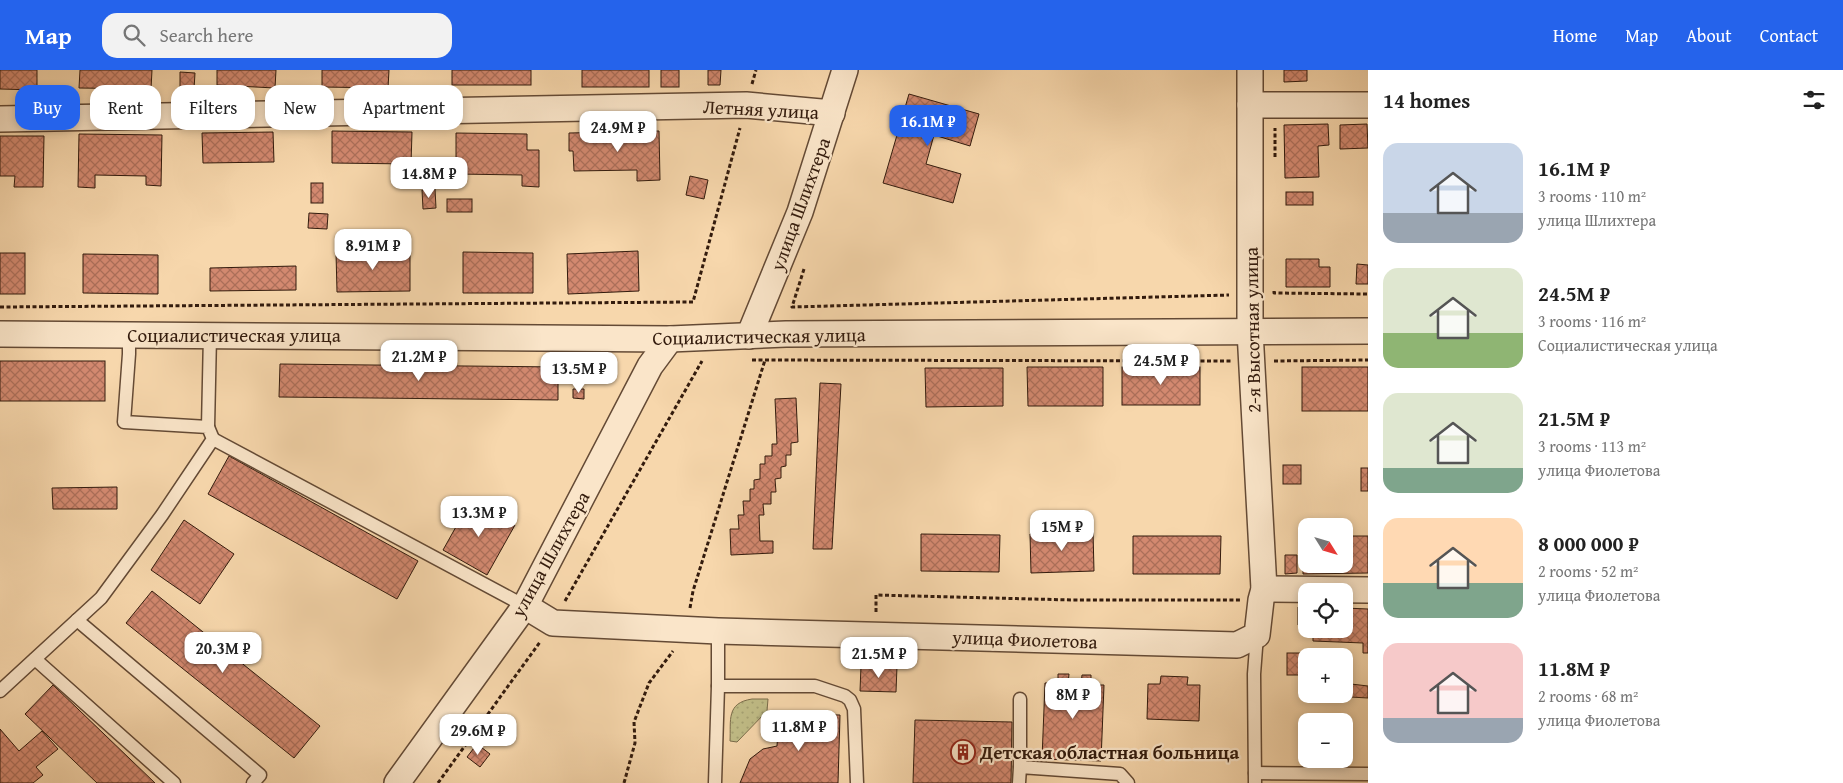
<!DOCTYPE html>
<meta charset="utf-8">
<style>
:root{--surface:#fff;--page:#f2f2f2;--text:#222;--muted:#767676;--accent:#2563eb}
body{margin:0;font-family:"Gentium Book Plus",serif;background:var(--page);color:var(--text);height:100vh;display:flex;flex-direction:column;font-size:19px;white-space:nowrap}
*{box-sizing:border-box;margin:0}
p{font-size:16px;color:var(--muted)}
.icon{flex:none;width:28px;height:28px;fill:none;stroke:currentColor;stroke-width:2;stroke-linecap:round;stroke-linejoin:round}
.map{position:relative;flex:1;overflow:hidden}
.side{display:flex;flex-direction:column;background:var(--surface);width:475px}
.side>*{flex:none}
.banner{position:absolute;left:15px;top:15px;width:475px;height:45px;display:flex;gap:10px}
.needle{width:32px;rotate:127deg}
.fabs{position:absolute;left:1298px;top:448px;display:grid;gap:10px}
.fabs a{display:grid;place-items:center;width:55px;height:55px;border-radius:10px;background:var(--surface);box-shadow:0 2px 8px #0003;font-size:25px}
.price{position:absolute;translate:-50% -42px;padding:0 11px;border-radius:10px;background:#fff;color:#222;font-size:16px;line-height:32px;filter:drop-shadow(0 1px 2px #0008)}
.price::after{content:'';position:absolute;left:50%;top:30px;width:15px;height:11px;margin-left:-8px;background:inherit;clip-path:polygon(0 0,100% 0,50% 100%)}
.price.on{background:var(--accent);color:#fff}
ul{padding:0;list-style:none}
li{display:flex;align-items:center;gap:15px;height:125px;padding:0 15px}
li span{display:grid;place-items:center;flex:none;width:140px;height:100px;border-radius:15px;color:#555}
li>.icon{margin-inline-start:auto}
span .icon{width:60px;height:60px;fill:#fffc;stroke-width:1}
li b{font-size:21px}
h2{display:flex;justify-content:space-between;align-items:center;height:60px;padding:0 15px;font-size:21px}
.chip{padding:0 18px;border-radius:15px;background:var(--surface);box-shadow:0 2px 8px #0003;font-size:18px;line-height:45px}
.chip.on{background:var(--accent);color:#fff}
header{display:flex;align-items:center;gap:30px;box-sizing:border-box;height:70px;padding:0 25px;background:var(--accent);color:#fff}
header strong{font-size:24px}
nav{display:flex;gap:28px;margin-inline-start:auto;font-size:18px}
.search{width:350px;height:45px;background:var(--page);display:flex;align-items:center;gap:12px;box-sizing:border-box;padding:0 18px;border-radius:15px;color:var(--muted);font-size:19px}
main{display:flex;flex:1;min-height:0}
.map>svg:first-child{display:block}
.grass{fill:url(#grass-dots);stroke:#7a6c4a}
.building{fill:url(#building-cross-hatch);stroke:#331b0d}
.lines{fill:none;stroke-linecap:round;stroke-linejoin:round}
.service-casing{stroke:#644a35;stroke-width:15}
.minor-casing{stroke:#644a35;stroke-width:28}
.path{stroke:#331b0d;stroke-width:3;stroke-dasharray:4 2.5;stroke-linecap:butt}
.service{stroke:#fae5c9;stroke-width:12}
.minor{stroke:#fae5c9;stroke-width:25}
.labels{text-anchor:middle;stroke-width:4.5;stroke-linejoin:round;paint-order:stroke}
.street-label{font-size:19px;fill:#331b0d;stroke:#fae5c9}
.poi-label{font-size:19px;font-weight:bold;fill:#331b0d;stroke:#fae5c9;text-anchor:start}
</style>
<header>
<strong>Map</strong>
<div class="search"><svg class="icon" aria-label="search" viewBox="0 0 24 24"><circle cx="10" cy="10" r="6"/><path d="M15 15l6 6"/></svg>Search here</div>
<nav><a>Home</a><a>Map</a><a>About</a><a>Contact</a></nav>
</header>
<main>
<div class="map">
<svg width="1368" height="713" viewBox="0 0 1368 713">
<defs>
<pattern id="grass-dots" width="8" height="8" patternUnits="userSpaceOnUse" patternTransform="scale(1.25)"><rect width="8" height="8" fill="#c1bd87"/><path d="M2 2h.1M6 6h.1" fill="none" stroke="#a6a273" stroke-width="1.8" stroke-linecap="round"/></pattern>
<pattern id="building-cross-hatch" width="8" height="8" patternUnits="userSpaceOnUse" patternTransform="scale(1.25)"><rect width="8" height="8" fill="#d38970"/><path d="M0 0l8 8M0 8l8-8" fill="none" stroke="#ac6f5a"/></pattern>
</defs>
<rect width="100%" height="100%" fill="#f7d7ac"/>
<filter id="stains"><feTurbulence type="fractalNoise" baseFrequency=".004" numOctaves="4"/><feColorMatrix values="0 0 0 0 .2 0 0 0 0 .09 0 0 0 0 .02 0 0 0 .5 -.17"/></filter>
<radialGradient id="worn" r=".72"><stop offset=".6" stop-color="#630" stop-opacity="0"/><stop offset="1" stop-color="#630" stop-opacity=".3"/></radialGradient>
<path class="grass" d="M752,629H768L767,641L737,672L730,671C731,650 726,633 752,629Z"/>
<g class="building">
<polygon points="0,0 37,0 37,20 0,19"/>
<polygon points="80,0 152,0 151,19 79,18"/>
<polygon points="217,0 276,0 275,18 217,15"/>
<polygon points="322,0 389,0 388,18 322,17"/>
<rect x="452" y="0" width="79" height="15"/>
<rect x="582" y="0" width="67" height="17"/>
<rect x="661" y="0" width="18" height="17"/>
<polygon points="708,0 721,0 720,15 708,15"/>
<polygon points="1284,0 1307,0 1307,11 1284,12"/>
<polygon points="180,2 195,3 194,19 180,18"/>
<polygon points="909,24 979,44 970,76 934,65 926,94 961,104 953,133 883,113"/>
<polygon points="1328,54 1329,75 1318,76 1319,107 1285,108 1284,55"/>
<polygon points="1367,54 1368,78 1340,79 1340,55"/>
<polygon points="332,61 412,62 411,94 332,93"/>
<polygon points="659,61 660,110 637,111 637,100 574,101 573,81 569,81 569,63"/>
<polygon points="273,62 274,92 203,93 202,63"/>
<polygon points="456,63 527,64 527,80 539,80 539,117 522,116 522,105 456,104"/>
<polygon points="79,64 162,65 161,116 146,115 146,106 95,105 95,118 78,117"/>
<polygon points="0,66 44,66 43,117 14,117 15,106 0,106"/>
<polygon points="690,106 708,110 704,129 686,125"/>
<rect x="311" y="113" width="12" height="20"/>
<polygon points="435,119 436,138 423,139 422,120"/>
<rect x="1286" y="122" width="27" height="13"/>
<rect x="447" y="129" width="25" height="13"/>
<polygon points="309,143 328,144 327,159 308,158"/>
<polygon points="410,181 410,221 337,222 336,182"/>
<polygon points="638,181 639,221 568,224 567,184"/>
<polygon points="463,182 533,183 533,223 463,223"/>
<rect x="0" y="183" width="25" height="41"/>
<polygon points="83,184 158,185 158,224 83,223"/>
<polygon points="1286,189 1319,189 1319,197 1330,197 1330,217 1286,217"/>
<polygon points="1357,194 1368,195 1368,214 1356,214"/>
<polygon points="296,196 296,220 210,221 210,198"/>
<rect x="0" y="291" width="105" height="40"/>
<polygon points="280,294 558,297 558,330 279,327"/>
<polygon points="1027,297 1103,297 1103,336 1028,336"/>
<rect x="1122" y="297" width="78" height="38"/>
<rect x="1302" y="297" width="66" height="44"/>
<polygon points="925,298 1003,298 1003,336 926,337"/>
<polygon points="820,313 841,314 832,479 813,479"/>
<polygon points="573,319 584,319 584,329 573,328"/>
<polygon points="796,328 798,372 791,373 791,385 786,385 786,396 781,397 781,408 775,409 776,422 771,422 771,434 763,434 764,445 759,445 760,471 773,471 773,483 731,485 730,459 739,459 738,445 744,445 743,431 750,431 750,419 754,419 754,410 760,409 760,394 765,394 765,386 772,386 772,374 777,374 775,329"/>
<polygon points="229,386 418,491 397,529 208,424"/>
<rect x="1283" y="395" width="18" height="19"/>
<rect x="1361" y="398" width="7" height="23"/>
<polygon points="117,417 117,439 53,439 52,418"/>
<polygon points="471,430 515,455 487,505 443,480"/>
<polygon points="184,450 234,484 200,534 151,500"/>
<polygon points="1093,462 1094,501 1031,503 1030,464"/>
<polygon points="921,464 1000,465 999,502 921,501"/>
<polygon points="1133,466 1221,466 1220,504 1133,504"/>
<polygon points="1344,466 1368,466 1368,503 1303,504 1303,487 1306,487 1306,494 1344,494"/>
<polygon points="1285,485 1297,485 1297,503 1285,504"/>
<polygon points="152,521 320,656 294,688 126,553"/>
<polygon points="1298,537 1306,537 1306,556 1298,555"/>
<polygon points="1344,538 1368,539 1368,583 1363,583 1363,573 1313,571 1313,559 1344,559"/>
<rect x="1287" y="583" width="18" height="22"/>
<polygon points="861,596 897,596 896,622 860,621"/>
<polygon points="1058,604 1069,604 1068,614 1081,614 1082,605 1091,605 1091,615 1104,615 1101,691 1042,689 1045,613 1058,613"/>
<polygon points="1161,606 1188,607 1187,615 1200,615 1199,651 1147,649 1148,614 1160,614"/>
<polygon points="1351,614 1368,616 1368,628 1350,627"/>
<polygon points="53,615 155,713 97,713 25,644"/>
<polygon points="779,644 840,645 838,713 740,713 750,689 763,679 777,676"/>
<polygon points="915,650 1012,652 1011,713 913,713"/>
<polygon points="0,659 19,681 42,661 58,679 36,697 43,705 33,713 0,713"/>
<polygon points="477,674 490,684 480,697 467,687"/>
</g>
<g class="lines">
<defs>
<g id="service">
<polyline points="208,357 210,265"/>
<polyline points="213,369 525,536"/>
<polyline points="77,550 260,705 253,713"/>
<polyline points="718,561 718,616 815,616 845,626 850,630 854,639 857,713"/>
<polyline points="35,589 174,713"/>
<polyline points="0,621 101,528 162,445 213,369 208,357 124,352 129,284 129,264"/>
<polyline points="1020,697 1020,629"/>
<polyline points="1255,703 1368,704"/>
<polyline points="715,713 718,616"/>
<polyline points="1019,713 1020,697 1120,704 1128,713"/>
<polyline points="1255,713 1254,604 1257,565"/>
</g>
<g id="minor">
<polyline points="1250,35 1368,35"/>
<polyline points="0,49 746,35 832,43"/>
<polyline points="0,264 670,269 786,264 1368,261"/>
<polyline points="749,266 800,142 845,0"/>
<polyline points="1264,519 1368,520"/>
<polyline points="525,536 553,553 718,561 1237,575 1257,565 1261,530 1264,519 1250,261 1250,0"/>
<polyline points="397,713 525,536 650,296 670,269"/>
</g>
</defs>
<use href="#service" class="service-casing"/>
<use href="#minor" class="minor-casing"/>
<g class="path">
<polyline points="752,14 756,0"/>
<polyline points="1275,87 1275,58"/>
<polyline points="804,199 792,237 1229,225"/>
<polyline points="1274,221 1274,223 1368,224"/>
<polyline points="0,237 693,232 740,58"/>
<polyline points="752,290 1231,291"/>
<polyline points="1274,291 1368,290"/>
<polyline points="565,531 702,291"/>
<polyline points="690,538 693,521 765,290"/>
<polyline points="876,542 876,525 1072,530 1240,530"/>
<polyline points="438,713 540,572"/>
<polyline points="624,713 635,673 634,652 649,613 673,581"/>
</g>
<use href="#service" class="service"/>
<use href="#minor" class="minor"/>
</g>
<defs>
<symbol id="building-ring" viewBox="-11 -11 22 22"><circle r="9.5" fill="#fae5c9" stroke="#8f2418" stroke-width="1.5"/><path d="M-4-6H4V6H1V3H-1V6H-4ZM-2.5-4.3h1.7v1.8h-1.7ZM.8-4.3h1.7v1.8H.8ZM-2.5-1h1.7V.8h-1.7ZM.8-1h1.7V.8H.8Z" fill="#8f2418"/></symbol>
</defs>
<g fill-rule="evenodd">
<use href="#building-ring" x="949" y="668" width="28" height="28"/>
</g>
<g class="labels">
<g class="street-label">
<text transform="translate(761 39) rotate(3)" y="7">Летняя улица</text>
<text transform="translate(800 134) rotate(-70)" y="7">улица Шлихтера</text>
<text transform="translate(1252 260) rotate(-91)" y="7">2-я Высотная улица</text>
<text x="234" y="272">Социалистическая улица</text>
<text transform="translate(759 266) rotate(-1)" y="7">Социалистическая улица</text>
<text transform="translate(550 484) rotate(-61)" y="7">улица Шлихтера</text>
<text transform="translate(1025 569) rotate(2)" y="7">улица Фиолетова</text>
</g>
<g class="poi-label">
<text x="980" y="689">Детская областная больница</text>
</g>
</g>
<rect width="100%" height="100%" filter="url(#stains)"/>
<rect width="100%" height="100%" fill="url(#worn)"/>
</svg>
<div class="fabs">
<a><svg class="needle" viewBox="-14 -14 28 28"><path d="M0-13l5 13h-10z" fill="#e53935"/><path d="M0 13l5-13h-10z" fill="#767676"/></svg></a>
<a><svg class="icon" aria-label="locate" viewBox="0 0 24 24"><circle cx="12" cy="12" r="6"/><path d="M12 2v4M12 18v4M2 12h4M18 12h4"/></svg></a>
<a>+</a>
<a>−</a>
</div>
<b class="price on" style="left:928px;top:77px">16.1M ₽</b>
<b class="price" style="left:618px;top:83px">24.9M ₽</b>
<b class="price" style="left:429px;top:129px">14.8M ₽</b>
<b class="price" style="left:373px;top:201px">8.91M ₽</b>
<b class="price" style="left:419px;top:312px">21.2M ₽</b>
<b class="price" style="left:1161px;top:316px">24.5M ₽</b>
<b class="price" style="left:579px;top:324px">13.5M ₽</b>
<b class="price" style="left:479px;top:468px">13.3M ₽</b>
<b class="price" style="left:1062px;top:482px">15M ₽</b>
<b class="price" style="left:223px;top:604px">20.3M ₽</b>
<b class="price" style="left:879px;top:609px">21.5M ₽</b>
<b class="price" style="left:1073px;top:650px">8M ₽</b>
<b class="price" style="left:799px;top:682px">11.8M ₽</b>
<b class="price" style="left:478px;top:686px">29.6M ₽</b>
<div class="banner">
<a class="chip on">Buy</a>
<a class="chip">Rent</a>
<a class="chip">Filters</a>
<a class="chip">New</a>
<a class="chip">Apartment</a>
</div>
</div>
<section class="side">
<h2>14 homes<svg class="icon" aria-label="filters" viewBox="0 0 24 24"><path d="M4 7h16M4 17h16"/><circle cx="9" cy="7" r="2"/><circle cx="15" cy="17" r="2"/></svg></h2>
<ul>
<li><span style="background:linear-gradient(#c9d6e8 70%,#9aa5b1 0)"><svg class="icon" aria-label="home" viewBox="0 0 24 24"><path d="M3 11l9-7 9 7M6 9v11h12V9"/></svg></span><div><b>16.1M ₽</b><p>3 rooms · 110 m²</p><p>улица Шлихтера</p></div></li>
<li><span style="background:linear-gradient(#dfe7d0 65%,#8fb573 0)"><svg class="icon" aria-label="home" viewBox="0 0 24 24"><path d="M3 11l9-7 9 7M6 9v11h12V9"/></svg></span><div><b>24.5M ₽</b><p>3 rooms · 116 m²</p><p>Социалистическая улица</p></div></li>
<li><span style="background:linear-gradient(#dfe7d0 75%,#7fa58c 0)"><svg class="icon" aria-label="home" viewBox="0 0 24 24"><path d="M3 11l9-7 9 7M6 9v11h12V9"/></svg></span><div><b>21.5M ₽</b><p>3 rooms · 113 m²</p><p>улица Фиолетова</p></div></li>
<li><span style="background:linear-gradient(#ffd9b3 65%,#7fa58c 0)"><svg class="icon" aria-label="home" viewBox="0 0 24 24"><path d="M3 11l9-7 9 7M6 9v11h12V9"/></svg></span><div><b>8 000 000 ₽</b><p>2 rooms · 52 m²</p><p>улица Фиолетова</p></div></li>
<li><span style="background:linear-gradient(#f6c9c9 75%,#9aa5b1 0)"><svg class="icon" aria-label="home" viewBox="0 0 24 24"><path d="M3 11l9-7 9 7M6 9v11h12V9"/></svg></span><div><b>11.8M ₽</b><p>2 rooms · 68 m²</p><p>улица Фиолетова</p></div></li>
</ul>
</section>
</main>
